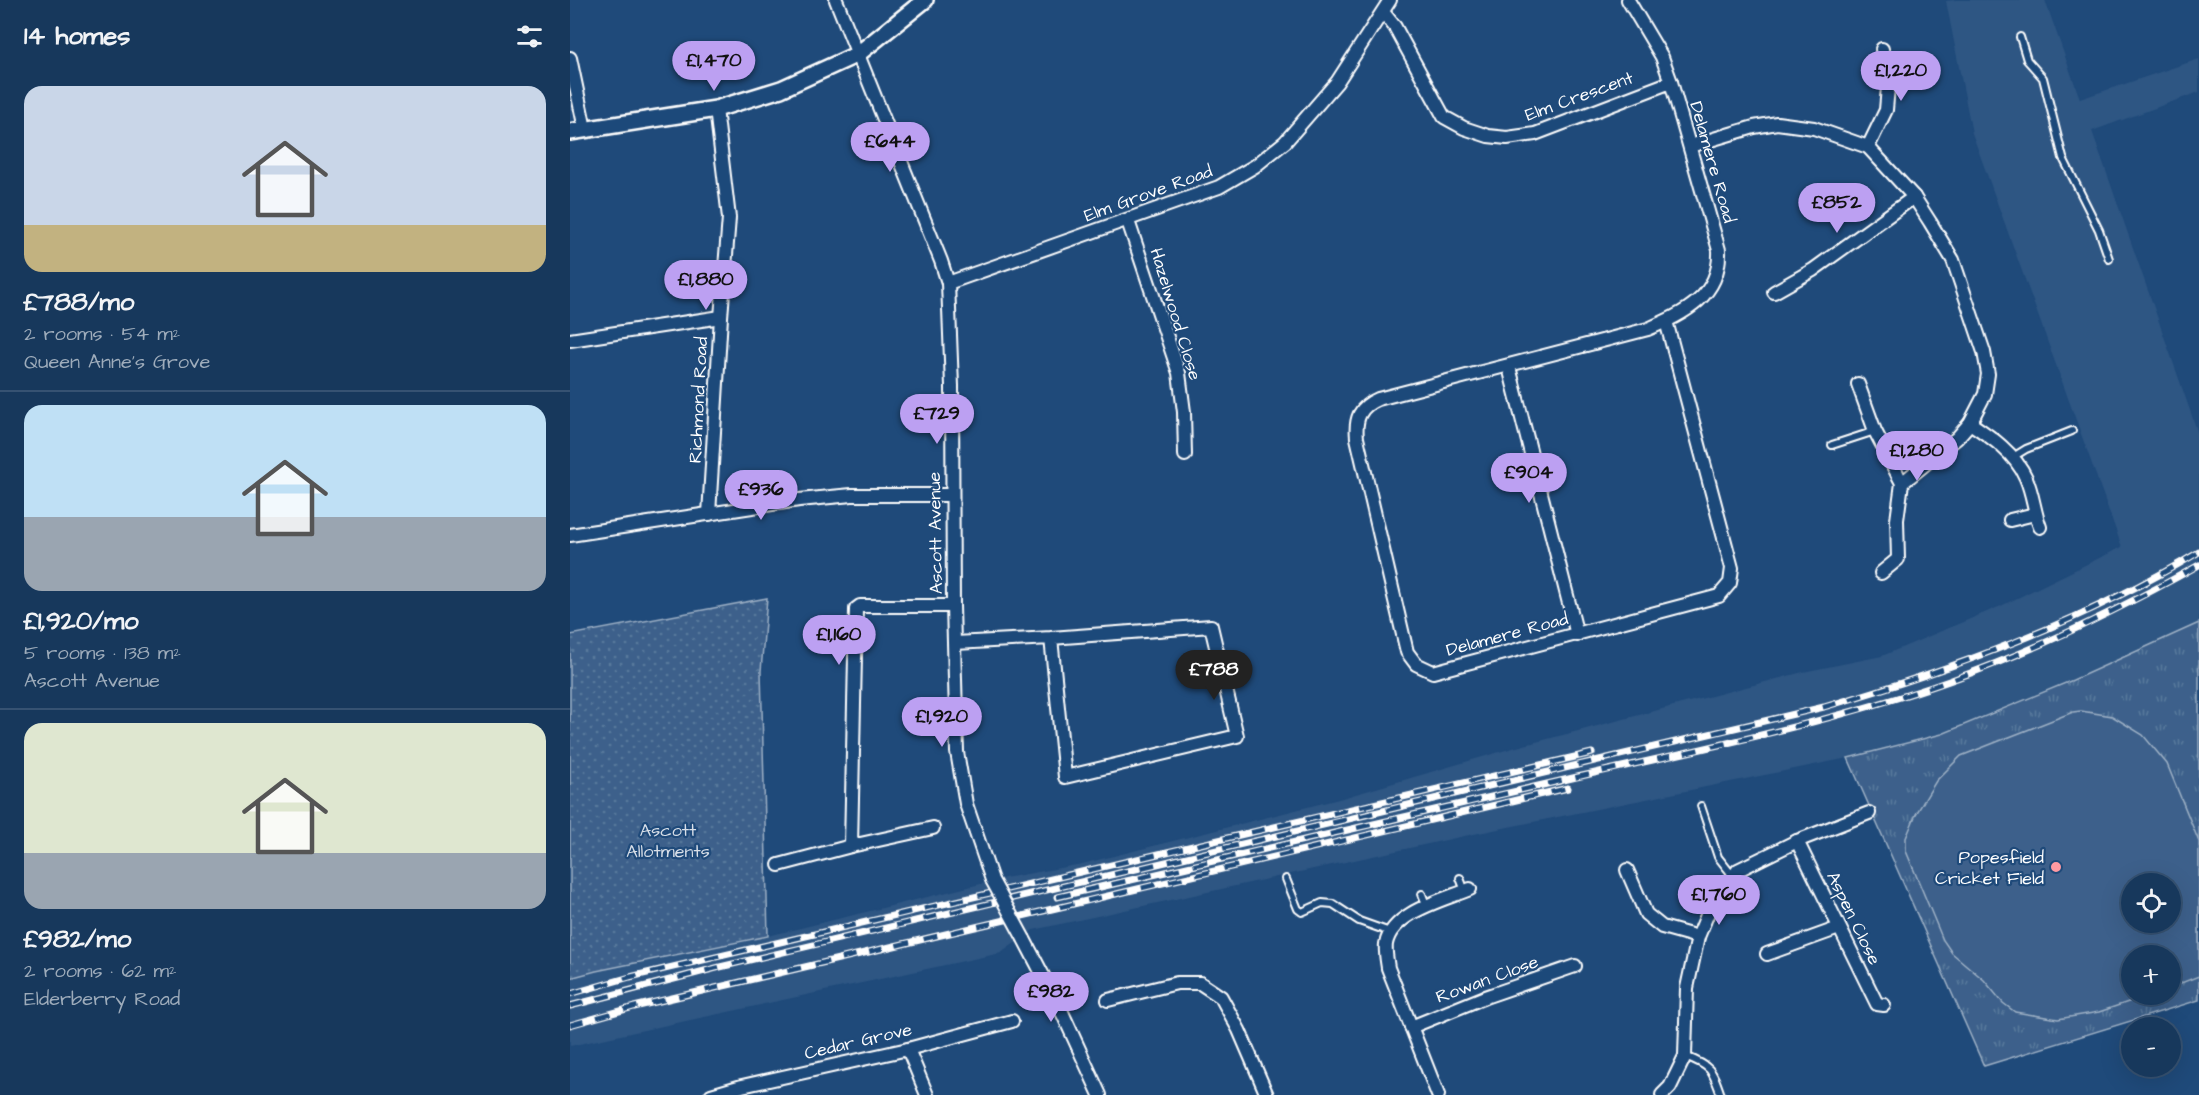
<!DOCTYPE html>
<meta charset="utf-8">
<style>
:root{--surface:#17385c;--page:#203f62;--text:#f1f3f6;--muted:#9eacbb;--line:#365272;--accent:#bca0f2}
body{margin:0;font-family:"Architects Daughter",sans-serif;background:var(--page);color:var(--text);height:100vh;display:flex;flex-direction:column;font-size:22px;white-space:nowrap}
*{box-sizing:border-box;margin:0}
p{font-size:20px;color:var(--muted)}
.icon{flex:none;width:33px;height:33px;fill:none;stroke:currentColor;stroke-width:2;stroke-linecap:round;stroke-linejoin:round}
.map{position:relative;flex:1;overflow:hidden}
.side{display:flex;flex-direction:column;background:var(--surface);width:570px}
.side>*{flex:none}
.fabs{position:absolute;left:1551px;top:873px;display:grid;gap:12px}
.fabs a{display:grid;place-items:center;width:60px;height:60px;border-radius:50%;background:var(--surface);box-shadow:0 6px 24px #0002,0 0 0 2px var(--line);font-size:30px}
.price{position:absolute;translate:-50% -51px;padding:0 14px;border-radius:21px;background:var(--accent);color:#111;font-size:20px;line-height:39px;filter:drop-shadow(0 2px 3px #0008)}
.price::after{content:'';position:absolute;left:50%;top:36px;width:18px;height:14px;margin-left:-9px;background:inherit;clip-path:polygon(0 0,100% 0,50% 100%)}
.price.active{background:#222;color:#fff}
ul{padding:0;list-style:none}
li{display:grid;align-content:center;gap:12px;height:318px;padding:0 24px}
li+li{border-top:2px solid var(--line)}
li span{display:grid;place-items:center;height:186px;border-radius:18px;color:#555}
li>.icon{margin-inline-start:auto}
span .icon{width:108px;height:108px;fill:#fffc;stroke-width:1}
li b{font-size:26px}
h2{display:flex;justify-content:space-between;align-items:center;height:72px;padding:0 24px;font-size:26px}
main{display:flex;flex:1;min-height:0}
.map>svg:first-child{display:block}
.built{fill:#2e5683}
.grass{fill:url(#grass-tufts);stroke:#9eb0c5;stroke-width:1.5;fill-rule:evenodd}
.garden{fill:url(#garden-dots);stroke:#9eb0c5;stroke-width:1.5}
.pitch{fill:#3c618b;stroke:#9eb0c5;stroke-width:1.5;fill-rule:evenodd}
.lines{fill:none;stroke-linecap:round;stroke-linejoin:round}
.service-casing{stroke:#fff;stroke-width:10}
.minor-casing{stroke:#fff;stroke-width:16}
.tertiary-casing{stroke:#fff;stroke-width:20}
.service{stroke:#1f4a7a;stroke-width:6}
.minor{stroke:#1f4a7a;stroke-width:12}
.tertiary{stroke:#1f4a7a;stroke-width:15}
.rail-casing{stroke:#fff;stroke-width:7}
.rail{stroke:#1f4a7a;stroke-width:4.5;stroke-dasharray:14;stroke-linecap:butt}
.minor-bridge-casing{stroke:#fff;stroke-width:16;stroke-linecap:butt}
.minor-bridge{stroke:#1f4a7a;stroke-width:12}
.poi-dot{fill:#ff9aa2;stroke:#1f4a7a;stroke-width:2}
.labels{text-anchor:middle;stroke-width:4.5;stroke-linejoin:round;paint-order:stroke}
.street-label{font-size:18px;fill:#fff;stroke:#1f4a7a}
.park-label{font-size:18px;fill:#d8dfe8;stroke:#1f4a7a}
.poi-label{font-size:18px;fill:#fff;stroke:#1f4a7a;text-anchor:end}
</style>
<main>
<section class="side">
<h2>14 homes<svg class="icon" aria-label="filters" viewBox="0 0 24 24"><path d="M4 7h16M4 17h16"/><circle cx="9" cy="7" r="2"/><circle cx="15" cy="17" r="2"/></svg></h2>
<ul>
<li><span style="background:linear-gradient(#c9d6e8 75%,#c2b280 0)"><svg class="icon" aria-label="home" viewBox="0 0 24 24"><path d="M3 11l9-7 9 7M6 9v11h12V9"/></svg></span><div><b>£788/mo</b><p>2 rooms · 54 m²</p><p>Queen Anne's Grove</p></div></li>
<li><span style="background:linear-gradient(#bfe0f5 60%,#9aa5b1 0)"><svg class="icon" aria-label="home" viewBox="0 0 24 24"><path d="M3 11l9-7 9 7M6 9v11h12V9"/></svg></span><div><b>£1,920/mo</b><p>5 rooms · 138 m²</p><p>Ascott Avenue</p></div></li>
<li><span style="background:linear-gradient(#dfe7d0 70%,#9aa5b1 0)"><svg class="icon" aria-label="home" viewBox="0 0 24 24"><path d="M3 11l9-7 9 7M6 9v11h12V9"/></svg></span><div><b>£982/mo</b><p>2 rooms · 62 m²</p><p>Elderberry Road</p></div></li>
</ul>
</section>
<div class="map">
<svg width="1629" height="1095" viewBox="0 0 1629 1095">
<defs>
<pattern id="grass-tufts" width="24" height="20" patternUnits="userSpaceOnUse" patternTransform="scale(1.5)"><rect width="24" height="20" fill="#3c618b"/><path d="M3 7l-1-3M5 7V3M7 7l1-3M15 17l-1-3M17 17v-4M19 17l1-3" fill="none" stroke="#59799c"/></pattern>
<pattern id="garden-dots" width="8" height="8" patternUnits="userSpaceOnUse" patternTransform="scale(1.5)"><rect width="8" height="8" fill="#3c618b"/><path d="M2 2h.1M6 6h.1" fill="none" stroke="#59799c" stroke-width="1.8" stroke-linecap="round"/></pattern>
</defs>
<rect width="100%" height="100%" fill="#1f4a7a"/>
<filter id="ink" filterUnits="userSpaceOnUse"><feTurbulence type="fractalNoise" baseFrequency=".0167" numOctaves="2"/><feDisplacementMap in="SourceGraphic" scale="12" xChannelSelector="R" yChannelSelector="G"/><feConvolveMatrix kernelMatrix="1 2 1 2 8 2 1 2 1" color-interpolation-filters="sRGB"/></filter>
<g filter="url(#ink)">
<polygon class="built" points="1385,0 1475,0 1510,99 1629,59 1629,92 1522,131 1629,436 1629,623 1503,680 1372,734 1278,758 899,835 463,930 431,953 0,1046 0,978 26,971 198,936 435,878 512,864 769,799 943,748 1233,672 1312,656 1431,606 1552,547 1402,133 1376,1"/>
<path class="grass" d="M1629,623V1000L1414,1066L1278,758L1372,734L1503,680ZM1562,884H1600V922H1562ZM1562,956H1600V994H1562Z"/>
<polygon class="garden" points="197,598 191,671 198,936 26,971 0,978 0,635"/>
<path class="pitch" d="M1511,711L1542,716L1573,735L1597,764L1629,842V976L1601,987L1600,956H1562V994L1579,995L1529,1012L1488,1019L1445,1012L1433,1003L1414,980L1382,953L1373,940L1336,851V838L1346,814L1366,781L1391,756L1503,712ZM1562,884H1600V922H1562Z"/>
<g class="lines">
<defs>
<g id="service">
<polyline points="1450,37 1457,60 1473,78 1493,158 1529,230 1539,259"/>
<polyline points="1262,445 1305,431"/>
<polyline points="1443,457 1456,449 1502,431"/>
<polyline points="1131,806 1148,857 1163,876"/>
<polyline points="890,878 895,891"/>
<polyline points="716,879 728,909 732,912 752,903 763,904 789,921 820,932"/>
<polyline points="852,894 857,907"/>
<path d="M1115,1056C1141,1066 1142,1069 1151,1095"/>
</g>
<g id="minor">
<polyline points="266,0 371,261 378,283 382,386 383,606 387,752 396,804 422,880"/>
<path d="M1058,0L1092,57L1101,82L1149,250C1151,296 1115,313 1078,329L808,399C789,407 785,419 787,438L837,652L846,664L863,672L1149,596L1160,583L1162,568L1096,321"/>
<polyline points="813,12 825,27 874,117 894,128 918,136 937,138 965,134 1101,82"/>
<polyline points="0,58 15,129"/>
<polyline points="1120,146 1184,127 1207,123 1244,128 1298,147 1344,197 1360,222 1383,260 1414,352 1418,374 1415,394 1400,423 1387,438 1332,483"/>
<polyline points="1298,147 1316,110 1318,87 1312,49"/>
<polyline points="558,221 609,373 614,412 615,455"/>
<polyline points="378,283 649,187 685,166 715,142 767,82 820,0"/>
<polyline points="1204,292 1243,270 1344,197"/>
<polyline points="0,340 151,317"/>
<polyline points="939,367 1007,635"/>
<polyline points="1288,384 1305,431 1332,483 1327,520 1328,559 1311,573"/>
<path d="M1400,423C1421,437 1445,453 1456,478C1463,494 1464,511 1470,527"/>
<polyline points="139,514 151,317 159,218 146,109"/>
<polyline points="1440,520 1465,514"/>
<polyline points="0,535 229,500 282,495 382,495"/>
<polyline points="385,643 481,638 641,626 667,736 495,777 481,638"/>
<polyline points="1227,841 1307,1004 1314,1005"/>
<polyline points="281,846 286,609 290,606 383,606"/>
<polyline points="209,865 281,846 363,828"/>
<polyline points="1057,870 1076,914 1092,927 1128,937"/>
<polyline points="454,939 491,1010 530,1095"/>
<polyline points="1197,954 1269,928"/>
<polyline points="538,1000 607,983 630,983 651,997 669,1030 697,1095"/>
<polyline points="841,1027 915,997 1005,966"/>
<polyline points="338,1049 357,1095"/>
<polyline points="141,1095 172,1086 338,1049 442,1021"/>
<path d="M868,1095L818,968C817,961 815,951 816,944C822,912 874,900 900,889"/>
<polyline points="1092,1095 1100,1087 1115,1056 1117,988 1128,937 1140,908 1168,870 1227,841 1299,813"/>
</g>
<polyline id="tertiary" points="0,132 146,109 211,89 288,54 355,0"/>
</defs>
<use href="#service" class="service-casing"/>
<use href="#minor" class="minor-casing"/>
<use href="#tertiary" class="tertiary-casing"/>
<use href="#service" class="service"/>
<use href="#minor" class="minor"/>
<use href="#tertiary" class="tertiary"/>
<defs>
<g id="rail">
<path d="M487,897C655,858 822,820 990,781C1120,751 1253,725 1379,681C1466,650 1549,610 1629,565"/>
<polyline points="0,994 60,977 1022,753"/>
<path d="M0,1006L150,967L1254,707C1383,669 1513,622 1629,552"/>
<polyline points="0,1025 64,1007 998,788"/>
</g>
</defs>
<use href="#rail" class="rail-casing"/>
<use href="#rail" class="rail"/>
<defs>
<polyline id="minor-bridge" points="422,880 454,939"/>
</defs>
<use href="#minor-bridge" class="minor-bridge-casing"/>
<use href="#minor-bridge" class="minor-bridge"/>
</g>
</g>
<circle class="poi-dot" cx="1486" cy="867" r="6"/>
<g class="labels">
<g class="street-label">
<text transform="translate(1009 96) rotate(-20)" y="6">Elm Crescent</text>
<text transform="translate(1143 162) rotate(74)" y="6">Delamere Road</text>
<text transform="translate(578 193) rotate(-20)" y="6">Elm Grove Road</text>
<text transform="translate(606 314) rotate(73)" y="6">Hazelwood Close</text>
<text transform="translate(128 400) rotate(-87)" y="6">Richmond Road</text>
<text transform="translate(365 533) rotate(-91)" y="6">Ascott Avenue</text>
<text transform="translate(937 634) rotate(-15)" y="6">Delamere Road</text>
<text transform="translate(1284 918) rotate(64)" y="6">Aspen Close</text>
<text transform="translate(917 979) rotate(-20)" y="6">Rowan Close</text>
<text transform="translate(288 1041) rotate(-13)" y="6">Cedar Grove</text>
</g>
<g class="park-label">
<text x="98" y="836">Ascott<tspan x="98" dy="21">Allotments</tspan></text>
</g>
<g class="poi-label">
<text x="1474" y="863">Popesfield<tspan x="1474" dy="21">Cricket Field</tspan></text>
</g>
</g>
</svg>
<div class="fabs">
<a><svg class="icon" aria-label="locate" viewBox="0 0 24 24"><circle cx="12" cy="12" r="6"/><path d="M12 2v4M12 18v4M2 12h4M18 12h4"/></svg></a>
<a>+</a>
<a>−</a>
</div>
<b class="price" style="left:144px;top:92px">£1,470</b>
<b class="price" style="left:1331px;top:102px">£1,220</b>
<b class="price" style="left:320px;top:173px">£644</b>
<b class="price" style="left:1267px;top:234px">£852</b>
<b class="price" style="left:136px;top:311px">£1,880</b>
<b class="price" style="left:367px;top:445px">£729</b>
<b class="price" style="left:1347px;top:482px">£1,280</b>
<b class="price" style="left:959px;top:504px">£904</b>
<b class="price" style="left:191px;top:521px">£936</b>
<b class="price" style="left:269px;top:666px">£1,160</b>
<b class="price active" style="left:644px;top:701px">£788</b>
<b class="price" style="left:372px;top:748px">£1,920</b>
<b class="price" style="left:1149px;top:926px">£1,760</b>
<b class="price" style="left:481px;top:1023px">£982</b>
</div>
</main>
